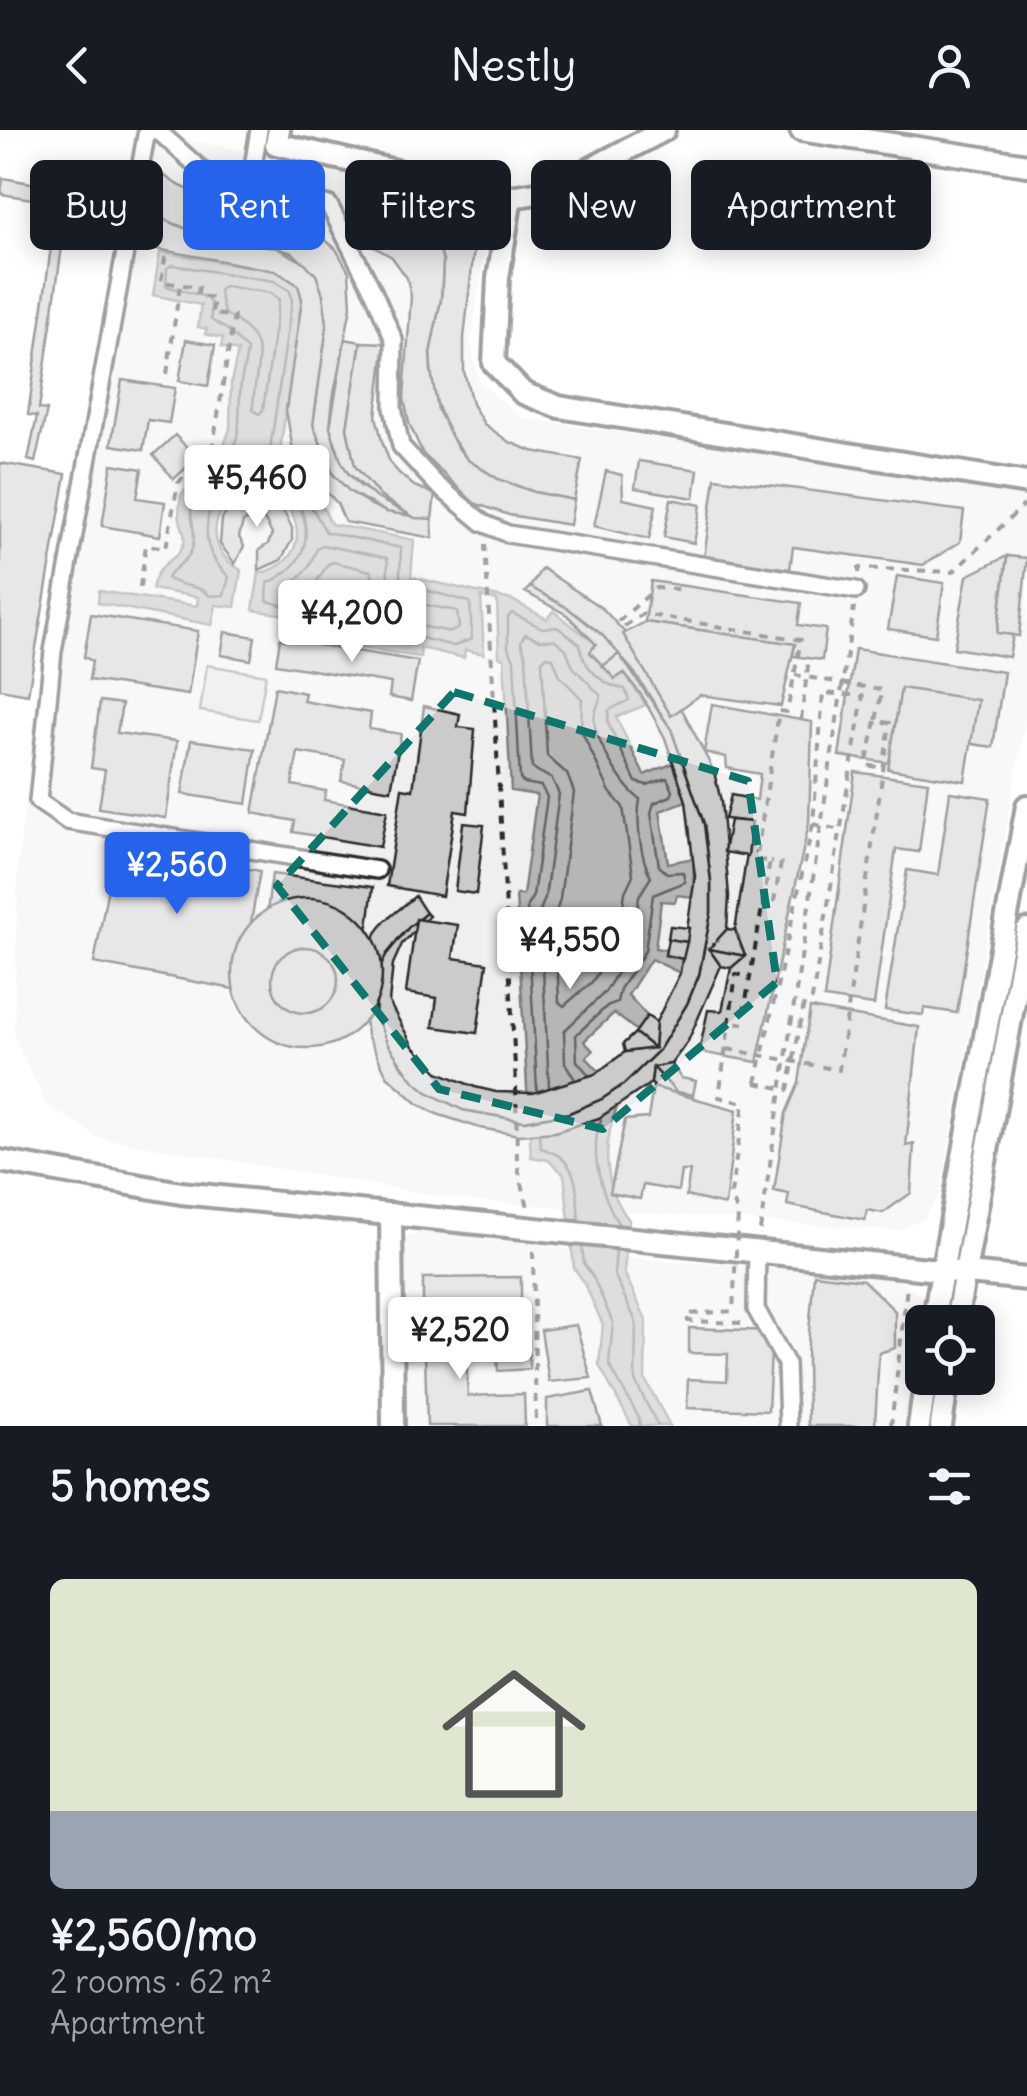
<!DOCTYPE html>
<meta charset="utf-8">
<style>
:root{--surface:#171b24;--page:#20242c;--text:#f1f3f6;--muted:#9ea1a6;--accent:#2563eb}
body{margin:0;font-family:Delius,sans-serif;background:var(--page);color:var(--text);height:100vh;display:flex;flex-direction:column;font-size:38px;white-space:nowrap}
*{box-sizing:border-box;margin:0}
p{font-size:32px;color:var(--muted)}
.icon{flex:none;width:55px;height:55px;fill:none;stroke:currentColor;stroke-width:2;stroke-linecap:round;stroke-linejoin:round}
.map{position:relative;height:1296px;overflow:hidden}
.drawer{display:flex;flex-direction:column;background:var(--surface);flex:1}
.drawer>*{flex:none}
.guide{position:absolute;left:30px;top:30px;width:968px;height:90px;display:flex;gap:20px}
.controls{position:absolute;left:905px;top:1175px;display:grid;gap:20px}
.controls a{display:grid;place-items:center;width:90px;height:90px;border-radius:15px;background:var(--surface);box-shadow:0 5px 25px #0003;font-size:50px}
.price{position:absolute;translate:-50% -85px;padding:0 22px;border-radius:10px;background:#fff;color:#222;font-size:32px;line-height:65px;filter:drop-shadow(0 2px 5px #0008)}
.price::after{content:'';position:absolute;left:50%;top:60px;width:30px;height:22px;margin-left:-15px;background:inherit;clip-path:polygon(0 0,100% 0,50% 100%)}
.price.active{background:var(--accent);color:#fff}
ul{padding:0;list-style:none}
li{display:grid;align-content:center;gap:20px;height:530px;padding:0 50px}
li span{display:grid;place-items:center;height:310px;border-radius:15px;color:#555}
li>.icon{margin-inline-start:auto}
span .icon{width:180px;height:180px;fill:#fffc;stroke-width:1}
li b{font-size:42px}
h2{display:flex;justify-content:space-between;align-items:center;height:120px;padding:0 50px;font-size:42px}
.tag{padding:0 35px;border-radius:15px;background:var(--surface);box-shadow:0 5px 25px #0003;font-size:35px;line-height:90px}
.tag.active{background:var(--accent);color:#fff}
header{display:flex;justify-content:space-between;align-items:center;height:130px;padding:0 50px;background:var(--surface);font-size:45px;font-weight:600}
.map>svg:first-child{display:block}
.built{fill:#efefef}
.green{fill:#e0e0e0;stroke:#868686;stroke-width:2.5}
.water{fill:#b6b6b6;stroke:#7e7e7e;stroke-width:2.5}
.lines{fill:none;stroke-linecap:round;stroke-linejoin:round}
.shore{stroke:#636363;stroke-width:2.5}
.building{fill:#cbcbcb;stroke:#2b2b2b;stroke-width:2.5}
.pedestrian-casing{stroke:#2b2b2b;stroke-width:22}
.minor-casing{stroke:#2b2b2b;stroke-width:28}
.path{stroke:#2b2b2b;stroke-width:4;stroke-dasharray:8 8;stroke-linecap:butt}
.pedestrian{stroke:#fff;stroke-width:15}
.minor{stroke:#fff;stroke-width:20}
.path-bridge{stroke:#2b2b2b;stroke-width:4;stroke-dasharray:8 8;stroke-linecap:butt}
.marked{fill:none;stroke:#0f766e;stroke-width:8;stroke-dasharray:20 12;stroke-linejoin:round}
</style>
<header><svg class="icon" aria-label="back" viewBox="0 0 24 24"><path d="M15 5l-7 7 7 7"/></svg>Nestly<svg class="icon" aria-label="person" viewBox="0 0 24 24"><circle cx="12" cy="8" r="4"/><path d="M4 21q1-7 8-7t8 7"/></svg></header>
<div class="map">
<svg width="1027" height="1296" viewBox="0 0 1027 1296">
<rect width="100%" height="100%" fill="#fff"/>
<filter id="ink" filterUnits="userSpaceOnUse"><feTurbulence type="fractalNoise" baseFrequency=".01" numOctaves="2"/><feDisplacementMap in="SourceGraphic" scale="20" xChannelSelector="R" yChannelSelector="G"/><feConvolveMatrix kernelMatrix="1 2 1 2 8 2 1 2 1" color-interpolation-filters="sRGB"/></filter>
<g filter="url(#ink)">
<g class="built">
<polygon points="135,0 471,64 483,73 489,93 471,215 479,252 524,289 1027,360 1027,582 940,1064 924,1089 897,1101 463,1070 99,1008 46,974 14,906 18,734 40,543"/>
<polygon points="427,1100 644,1129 888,1144 926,1169 906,1296 401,1296 400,1108"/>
</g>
<polygon class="green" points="207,535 266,545 258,590 200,581"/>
<g class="water">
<path d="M92,58L100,59C110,71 100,85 104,100L99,107L87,109L77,102C77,91 84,66 92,58Z"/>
<path d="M160,122L276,141L298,155L302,169L278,335C307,343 320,369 331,394L414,410L411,447L512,470L547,489L553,481L596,514L590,523L615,549L624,543L646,575L616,587L644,645L674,633L686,671L660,681L668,733L694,728L693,767L677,765L675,772L661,771L655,818L666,820L665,825L683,829L680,843L651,829L628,865L647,886L637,901L614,883L584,911L593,921L586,927L599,941L617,977C602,1015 603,1056 629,1090L624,1142L646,1190L645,1249L670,1296H632L599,1235L603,1195L584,1152L574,1138L564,1044L548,1030L531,1027L516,765H523L537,665L511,661L504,528L499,527L497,470L481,467L484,524L465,520L464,528L421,518L420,527L285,506L286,485L253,480L259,443C330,430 290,331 230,371L199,337L223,318L230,299L231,253L238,221L221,217L223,208L205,204L207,199L198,197L201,175L153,165Z"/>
<path d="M198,349L224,377C207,401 217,427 241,440L235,477L216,475L212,495L98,473L99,461L197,476L198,467L152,459C159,427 177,434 184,413C187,404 181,398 180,389C178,382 180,372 181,364Z"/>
</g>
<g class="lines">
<g class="shore">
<path d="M172,135L274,151L290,161L292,170L268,334L276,347L286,348L293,354L292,362C269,354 256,350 231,356L216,342L217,336C248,310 236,288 241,252C243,241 246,231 247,220L228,200L211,190V174L206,167L166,156L167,138Z"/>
<path d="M224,156L271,163L279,169L263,280L259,284L253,280C254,230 276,213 224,183L219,161Z"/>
<path d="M297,362L304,364L326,402L401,418L400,446L406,455L470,472L472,509L454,516L421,508L408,515L300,498L292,478L267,471L268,453C306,436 316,403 295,367Z"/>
<path d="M196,365L210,377C203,407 206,426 229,447L224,465L210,466C197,453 180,458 167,448C172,438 182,436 189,425C200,408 189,389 191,370Z"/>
<path d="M323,415L387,428C389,436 386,445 389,453C397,475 437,476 457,481L459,498L451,502L420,496L404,502L311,487L304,472L289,458L308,438L318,417Z"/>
<polygon points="333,432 371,441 376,461 388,477 387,482 322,473 313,457 328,434"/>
<polygon points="547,526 553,528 560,546 582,569 581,600 610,662 623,677 633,745 625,762 618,811 592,852 564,876 559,872 555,785 560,769 574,662 567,644 547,626 542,531"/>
<path d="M549,956L540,781L545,768L559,664L552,649L532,638L526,527L521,512L525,504L540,510H555L566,519L573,537L601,566C599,573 594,582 594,590C596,612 623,658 640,669C636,692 640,727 651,747L639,766L633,817L605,862L564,901L565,933L574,948"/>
<path d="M537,959L527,776L533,766L547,667L541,656L524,653L520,649L514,529L508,518V487L512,483L542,498L557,497L580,514C581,536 604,557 625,559L629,570L609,580L608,593L636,652L647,655L667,648L673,661L671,666L654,673L651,683L659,736L667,743L683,742L685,752L653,765L645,821L620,859L617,872L607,876L576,905L577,931L588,944"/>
<path d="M601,990C588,1023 602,1066 619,1095"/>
<path d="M539,1006L541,1018C580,1029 576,1057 579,1091"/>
<polyline points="582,1116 584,1134 593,1147 613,1193 609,1234 639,1288 640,1296"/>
<polyline points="616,1120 614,1144 636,1192 635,1251 658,1296"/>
</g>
</g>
<g class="building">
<polygon points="162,44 176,54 225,76 291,87 307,94 336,119 349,142 351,177 333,269 330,297 335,315 348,343 360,356 415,388 386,382 349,361 333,344 324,323 313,295 327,195 323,165 316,145 293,123 260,113 196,103 156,86"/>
<polygon points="3,48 70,60 39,279 47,280 35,332 28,330 37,286 28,285 57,73 1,64"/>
<polygon points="373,59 437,66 466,87 472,98 474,118 464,208 464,241 472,274 484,294 509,312 532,321 582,330 574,370 534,362 498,349 468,330 447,301 433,262 430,223 441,169 443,132 440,120 427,105 366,90"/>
<polygon points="156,86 196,103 277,118 305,133 316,145 323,165 327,195 313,295 333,344 349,361 371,375 386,382 432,389 433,408 345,392 337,373 301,335 293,320 286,280 302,169 298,155 276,141 151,118"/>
<polygon points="366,90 418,101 427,105 440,120 443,132 441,169 430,223 431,241 438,280 457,317 468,330 498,349 534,362 574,370 570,395 509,385 474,373 423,324 409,293 404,268 411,166 407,148 392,127 362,110"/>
<polygon points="345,209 361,212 347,298 355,336 380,366 415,388 375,367 348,343 341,331 330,297"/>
<polygon points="186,210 215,215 208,256 179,251"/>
<polygon points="361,212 385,213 376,286 382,311 390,333 399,343 414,356 435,364 432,389 415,388 380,366 355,336 347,298"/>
<polygon points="122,250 175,258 169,293 148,290 143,320 111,315"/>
<polygon points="175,305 197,328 174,349 153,325"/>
<polygon points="639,331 698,340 694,368 635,358"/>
<polygon points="0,333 66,344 28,564 0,559"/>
<polygon points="112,334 142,339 137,368 165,372 160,406 102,396"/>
<polygon points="606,341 622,345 623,369 656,376 649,409 594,396"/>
<polygon points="715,348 964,381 960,412 923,435 793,417 790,439 704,428"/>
<polygon points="250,367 273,371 282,378 292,398 292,410 281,430 259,440 259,420 268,414 272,404 264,389 253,387 243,392 239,407 244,416 235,434 220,414 222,389 229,378"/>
<polygon points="671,369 701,375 694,413 664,407"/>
<polygon points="1007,426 1027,428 1019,506 997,503"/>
<polygon points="1007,426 997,503 1013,505 1009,527 954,518 967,446"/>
<polygon points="542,438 603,479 651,531 684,583 714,642 721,671 729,766 727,799 709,819 721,836 688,911 671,934 653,937 651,953 599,988 555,1002 519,1005 480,998 437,984 417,973 387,946 367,905 361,859 376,803 385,791 415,766 426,783 397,810 379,841 375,884 401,936 429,963 463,980 524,991 569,983 602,969 624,954 659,920 687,874 699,845 711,783 711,752 704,694 671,599 634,542 602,505 569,479 530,457"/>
<polygon points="897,446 944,453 936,506 888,499"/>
<polygon points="651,451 801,473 798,495 826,499 822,530 793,526 795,514 645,492"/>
<polygon points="530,457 569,479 602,505 619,524 603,536 590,522 596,514 567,485 525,462"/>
<polygon points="91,484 198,501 188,565 89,550 92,531 84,527"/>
<polygon points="645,492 795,514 781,576 700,565 671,586 623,504"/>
<polygon points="225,502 255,507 251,530 221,525"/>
<polygon points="280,509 418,531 411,571 389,567 391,553 276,534"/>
<polygon points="855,519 1004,542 993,617 917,606 913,636 839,626"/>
<polygon points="619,524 671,599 704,694 711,752 711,783 699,845 687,874 659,920 624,954 602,969 569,983 524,991 463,980 429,963 413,950 388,915 375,884 379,841 386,825 409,797 426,783 429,786 402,814 393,834 389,872 413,916 438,942 475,957 496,962 533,963 595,944 625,922 654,918 656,892 680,843 695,747 686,671 665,608 642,566 624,543 615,549 603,536"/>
<polygon points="275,557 305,563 303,571 371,583 369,599 401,604 391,660 341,651 345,630 298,622 292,655 326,661 324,670 387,681 380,717 293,702 295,691 253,683"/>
<polygon points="901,558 978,570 965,651 888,639"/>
<polygon points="100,571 122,574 117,603 177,611 166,688 99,678 105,640 91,638"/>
<polygon points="712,574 812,592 809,693 757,932 699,922 708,880 722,881 731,838 745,826 735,800 752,692 725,689 731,665 757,670 760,644 727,638 726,627 704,622"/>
<polygon points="424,576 460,584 458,597 475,599 468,683 455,681 442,766 387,756 402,658 413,660"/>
<polygon points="191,610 255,619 247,674 182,664"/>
<polygon points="855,642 928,652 919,722 896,719 874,875 824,868"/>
<polygon points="950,662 990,668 957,883 924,878 923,885 885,880 907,740 938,745"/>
<polygon points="730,690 752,692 748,726 724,722"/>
<polygon points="463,693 484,695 476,764 455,761"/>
<polygon points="116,714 260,741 239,860 94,833"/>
<polygon points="272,744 373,757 367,804 266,790"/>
<circle cx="307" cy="843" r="75"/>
<polygon points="416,789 458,795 453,828 487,833 477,903 433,897 437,868 406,863"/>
<polygon points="670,796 689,798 687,812 668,809"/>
<polygon points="727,799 735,800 745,826 709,819"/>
<polygon points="668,809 687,812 683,829 665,825"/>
<circle cx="305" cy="850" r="33"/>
<polygon points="709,819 745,826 731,838 721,836"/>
<polygon points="810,878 919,897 906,1016 914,1014 911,1063 883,1083 867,1080 865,1090 787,1075 789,1064 774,1061 786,983 799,953"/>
<polygon points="647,886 656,892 654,918 635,903"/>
<polygon points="635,903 654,918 625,922 623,914"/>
<polygon points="671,934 681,948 696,951 693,965 676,962 653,937"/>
<polygon points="653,937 676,962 693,965 692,977 668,972 651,953"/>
<polygon points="653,957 737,980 725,1075 686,1066 690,1041 681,1041 678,1061 643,1055 640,1069 610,1063 625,990 648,988"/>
<polygon points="814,1144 863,1150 895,1181 895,1218 879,1223 875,1296 808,1296 807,1225"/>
<polygon points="521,1147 521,1173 423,1173 423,1148"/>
<polygon points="468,1173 521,1173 521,1192 470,1191"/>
<polygon points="465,1186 468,1266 524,1264 525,1296 427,1296 424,1188"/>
<polygon points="576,1195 591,1248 549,1252 541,1200"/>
<polygon points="689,1198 772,1201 768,1281 687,1278 688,1249 727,1251 728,1224 689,1223"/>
<polygon points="528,1206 530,1239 498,1241 496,1208"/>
<polygon points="592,1261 602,1296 547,1296 547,1269"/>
</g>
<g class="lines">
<defs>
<g id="pedestrian">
<polyline points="147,0 53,521 38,671 67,691 377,740"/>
<polyline points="157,0 206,44 329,75 374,163 394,210 393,278 401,316 436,354 483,393 508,404 856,460"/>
<polyline points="250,55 259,0"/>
<polyline points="757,1121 756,1179 786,1233 788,1296"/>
</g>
<g id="minor">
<polyline points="279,0 276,14 511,67 498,148 494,233 523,263 559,277 1027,353"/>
<polyline points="801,0 1027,35"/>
<polyline points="511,67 549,61 664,0"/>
<polyline points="0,1031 181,1063 1027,1149"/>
<polyline points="391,1084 393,1296"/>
<polyline points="933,1192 1027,676"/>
<polyline points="956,1192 1027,800"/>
<polyline points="919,1296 926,1248"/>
<polyline points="941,1296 948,1248"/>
</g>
</defs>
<use href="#pedestrian" class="pedestrian-casing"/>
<use href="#minor" class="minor-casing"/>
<g class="path">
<polyline points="167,244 180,155"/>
<polyline points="485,414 516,954 517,1034 528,1077"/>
<polyline points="859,443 859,438 953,442 1024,375"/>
<polyline points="140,457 146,415 166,418 178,353 213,316 234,186 212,184 214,168 197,166 199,157 161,152 166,123"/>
<polyline points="678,459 656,458 619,491 623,497 643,484 801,510 787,582 779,581 756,730 770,731 742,894 731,893"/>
<polyline points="801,590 809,528"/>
<polyline points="876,591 866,635 883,638"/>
<polyline points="762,775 773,777 781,733 771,732"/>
<polyline points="756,953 813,694"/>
<polyline points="760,1100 854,477"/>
<polyline points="533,1121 536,1296"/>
<polyline points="891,1296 907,1157"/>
</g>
<use href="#pedestrian" class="pedestrian"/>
<use href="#minor" class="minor"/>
<g class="path-bridge">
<polyline points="727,919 839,940 890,593 876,591 882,560 795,545"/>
<polyline points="756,953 788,960 804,874 812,869 863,566 823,563 813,694 840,700"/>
<polyline points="741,1193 688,1191 687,1184 733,1181 738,1084 731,1064 744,973 719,967 736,844 750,847"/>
</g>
</g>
</g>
<path d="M0 0H1027V1296H0ZM454,562L748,651L777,852L603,999L439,959L277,756Z" fill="#fff" fill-opacity=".55" fill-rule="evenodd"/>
<path class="marked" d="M454,562L748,651L777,852L603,999L439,959L277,756Z"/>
</svg>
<div class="controls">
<a><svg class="icon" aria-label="locate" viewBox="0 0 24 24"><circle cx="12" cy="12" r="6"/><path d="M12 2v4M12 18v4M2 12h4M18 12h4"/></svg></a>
</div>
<b class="price" style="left:257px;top:400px">¥5,460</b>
<b class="price" style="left:352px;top:535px">¥4,200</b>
<b class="price active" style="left:177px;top:787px">¥2,560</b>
<b class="price" style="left:570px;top:862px">¥4,550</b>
<b class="price" style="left:460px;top:1252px">¥2,520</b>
<div class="guide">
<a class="tag">Buy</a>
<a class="tag active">Rent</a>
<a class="tag">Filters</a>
<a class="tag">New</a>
<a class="tag">Apartment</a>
</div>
</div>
<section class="drawer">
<h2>5 homes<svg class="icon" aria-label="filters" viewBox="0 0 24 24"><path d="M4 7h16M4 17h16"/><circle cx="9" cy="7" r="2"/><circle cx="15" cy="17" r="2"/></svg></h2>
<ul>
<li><span style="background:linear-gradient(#dfe7d0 75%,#9aa5b1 0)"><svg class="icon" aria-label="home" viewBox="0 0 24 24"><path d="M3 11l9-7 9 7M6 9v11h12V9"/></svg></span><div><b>¥2,560/mo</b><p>2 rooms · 62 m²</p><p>Apartment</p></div></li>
</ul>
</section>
